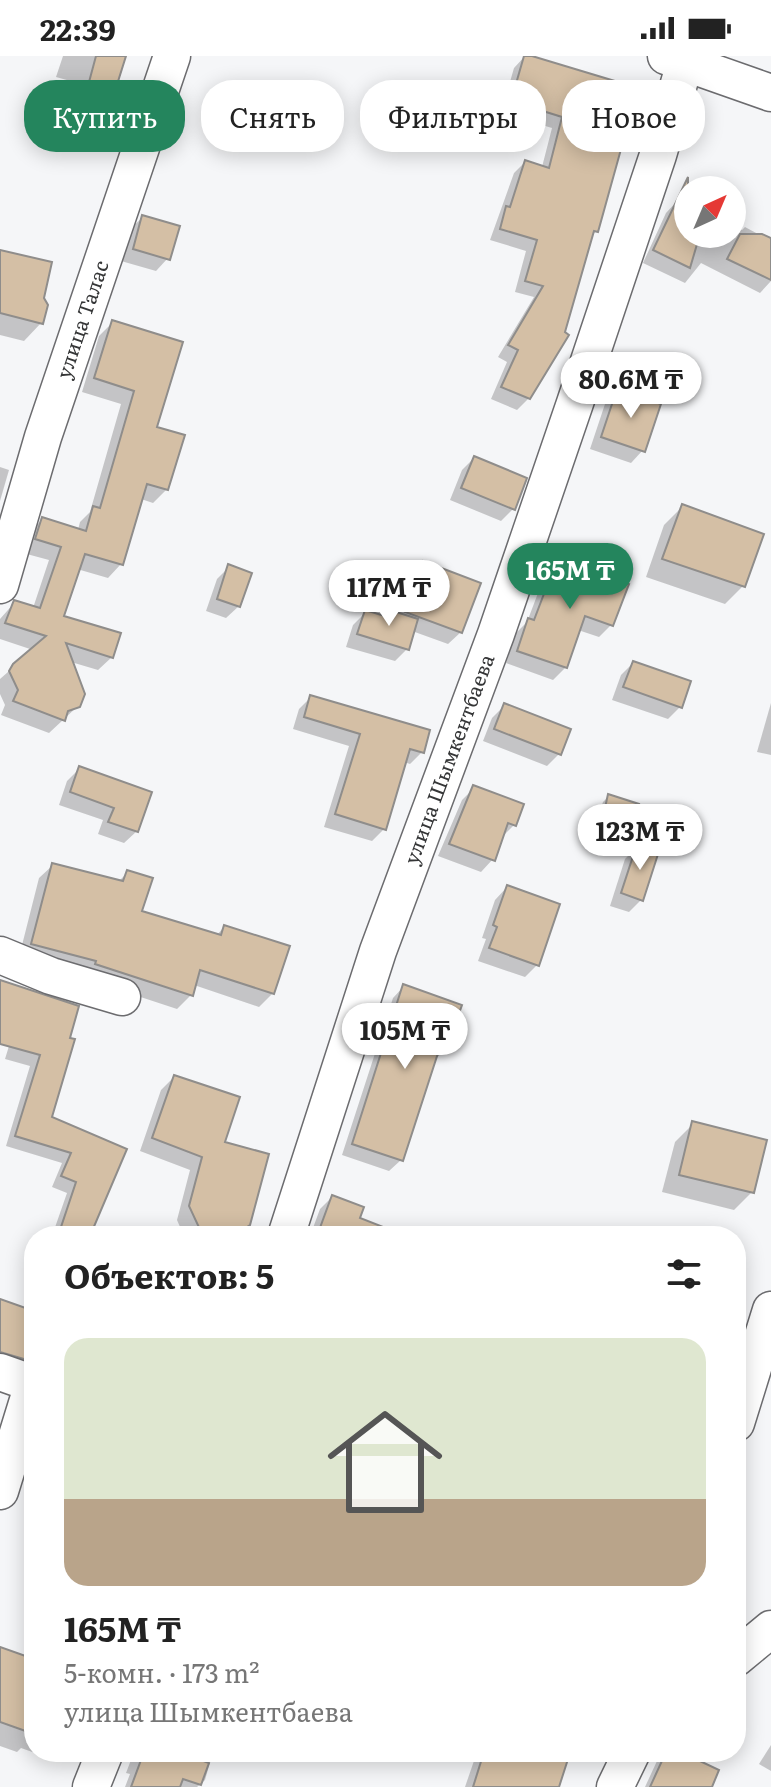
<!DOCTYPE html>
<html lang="ru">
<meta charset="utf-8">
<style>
:root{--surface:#fff;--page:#f6f6f6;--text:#222;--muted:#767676;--line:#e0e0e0;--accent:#24855d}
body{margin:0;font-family:Literata,serif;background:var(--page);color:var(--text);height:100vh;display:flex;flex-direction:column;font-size:30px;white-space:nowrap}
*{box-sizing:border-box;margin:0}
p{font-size:26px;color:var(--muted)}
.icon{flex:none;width:44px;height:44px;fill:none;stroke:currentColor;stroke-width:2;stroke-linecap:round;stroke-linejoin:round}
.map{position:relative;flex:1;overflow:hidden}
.drawer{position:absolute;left:24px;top:1170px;width:722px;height:536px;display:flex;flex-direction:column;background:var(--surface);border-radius:32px;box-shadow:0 4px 20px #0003}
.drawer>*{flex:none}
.guide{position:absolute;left:24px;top:24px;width:724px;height:72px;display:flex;gap:16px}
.needle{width:52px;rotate:44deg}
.fabs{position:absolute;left:674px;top:120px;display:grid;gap:16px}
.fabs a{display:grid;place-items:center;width:72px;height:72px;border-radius:50%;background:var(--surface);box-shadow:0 4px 20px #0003;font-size:40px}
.price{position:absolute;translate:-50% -68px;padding:0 18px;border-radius:28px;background:#fff;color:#222;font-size:26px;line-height:52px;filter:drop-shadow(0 2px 4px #0008)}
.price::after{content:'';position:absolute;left:50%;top:48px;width:24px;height:18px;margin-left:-12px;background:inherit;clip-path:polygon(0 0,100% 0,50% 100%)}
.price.current{background:var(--accent);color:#fff}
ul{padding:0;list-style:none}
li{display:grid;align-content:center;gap:16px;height:424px;padding:0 40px}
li+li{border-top:2px solid var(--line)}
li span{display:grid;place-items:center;height:248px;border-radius:24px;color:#555}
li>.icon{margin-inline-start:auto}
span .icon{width:144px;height:144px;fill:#fffc;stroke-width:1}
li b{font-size:34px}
h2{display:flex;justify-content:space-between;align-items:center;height:96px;padding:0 40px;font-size:34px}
.chip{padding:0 28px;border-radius:32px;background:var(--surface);box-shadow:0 4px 20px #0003;font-size:28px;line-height:72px}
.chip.current{background:var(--accent);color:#fff}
.status{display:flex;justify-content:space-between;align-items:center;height:56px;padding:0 40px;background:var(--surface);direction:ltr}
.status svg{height:22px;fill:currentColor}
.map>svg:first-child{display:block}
.shadow{fill:#0003}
.building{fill:#d4bfa5;stroke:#8f8d8b;stroke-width:2}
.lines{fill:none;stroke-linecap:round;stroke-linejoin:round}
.minor-casing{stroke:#6c6c6f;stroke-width:39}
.minor{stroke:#fff;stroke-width:36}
.labels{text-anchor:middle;stroke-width:7;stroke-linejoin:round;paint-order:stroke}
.street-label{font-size:20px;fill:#353637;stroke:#f5f6f8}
</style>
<div class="status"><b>22:39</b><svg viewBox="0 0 49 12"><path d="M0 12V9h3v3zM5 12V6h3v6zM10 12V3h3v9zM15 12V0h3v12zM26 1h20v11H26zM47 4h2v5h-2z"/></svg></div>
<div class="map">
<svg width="771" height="1731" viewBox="0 0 771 1731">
<rect width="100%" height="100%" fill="#f5f6f8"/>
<g class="shadow">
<polygon points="63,0 123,0 113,34 101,46 78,39 81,28 56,21"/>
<polygon points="525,0 635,34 596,175 590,181 529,342 517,354 491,343 507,306 498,301 534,241 515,236 526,195 490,184 514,117 525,106 542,111 552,72 501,57 514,12"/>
<polygon points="678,144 688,149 688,178 732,178 732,169 742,174 745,171 771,185 771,225 760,237 701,207 685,227 643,207 666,157"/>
<polygon points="143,161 168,202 156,215 121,205 130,173"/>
<polygon points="0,196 42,242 42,266 24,285 0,279"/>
<polygon points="112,267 154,372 167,433 153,447 141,443 121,508 108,522 77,513 61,561 112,601 98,614 71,606 78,650 49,677 1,659 5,649 0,638 0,623 33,594 0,583 0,563 15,546 33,552 49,504 23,497 28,477 42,464 78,474 80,466 90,456 121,348 82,336 99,280"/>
<polygon points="617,336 643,394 631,407 590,393 605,348"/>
<polygon points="474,402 513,453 501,465 450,444 462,414"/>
<polygon points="0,411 9,414 0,445"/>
<polygon points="682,451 743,530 725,548 646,521 664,469"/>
<polygon points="558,503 611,569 599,581 578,574 566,611 553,624 506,607 516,577 527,566 546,516"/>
<polygon points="424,508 461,576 448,588 412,575 407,593 395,605 346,591 353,569 365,557 384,562 390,556 397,559 412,520"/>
<polygon points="229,511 239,550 226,562 206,555 217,523"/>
<polygon points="633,607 680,651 668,663 612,644 621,619"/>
<polygon points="311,641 422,696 410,708 404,706 384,773 372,785 324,771 349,690 293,673 299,653"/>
<polygon points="771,647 771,699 757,696"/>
<polygon points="505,649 559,698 547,710 483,685 492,662"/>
<polygon points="80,712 137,775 124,787 98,778 103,764 59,749 67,725"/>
<polygon points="474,732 515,768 502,781 493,803 481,816 438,800 462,744"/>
<polygon points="609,740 630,770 624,776 596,766 603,746"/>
<polygon points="638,790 641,844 629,856 610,850 625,803"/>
<polygon points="53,809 118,826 128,816 140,856 216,880 224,871 273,937 259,951 194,929 191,939 177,953 19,901 39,822"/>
<polygon points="507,831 537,909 525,921 478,905 486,883 482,882 495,844"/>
<polygon points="0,927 77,952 49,1062 124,1094 88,1180 52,1180 67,1137 52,1131 62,1107 6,1090 30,1010 5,1003 9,990 0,988"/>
<polygon points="404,930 444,995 433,1005 401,1104 389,1115 342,1099 393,942"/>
<polygon points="174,1021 223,1088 249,1168 237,1180 184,1180 177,1164 190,1114 140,1095 161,1034"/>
<polygon points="693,1068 752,1136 734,1154 662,1136 675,1086"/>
<polygon points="332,1141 357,1163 401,1180 310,1180 320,1153"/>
<polygon points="0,1245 34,1257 34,1325 0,1311"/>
<polygon points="0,1598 34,1606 34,1696 40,1696 38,1698 21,1692 17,1696 0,1690"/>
<polygon points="771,1689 771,1715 759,1708"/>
<polygon points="134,1696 213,1696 205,1724 197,1731 125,1731 130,1718 126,1717"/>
<polygon points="477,1696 568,1696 557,1731 465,1731"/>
<polygon points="666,1696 676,1696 709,1731 645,1731 657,1705"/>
</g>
<g class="building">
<polygon points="96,0 126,0 115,35 89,26"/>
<polygon points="524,0 532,0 638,32 598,176 594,175 565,276 569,279 530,343 501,331 518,294 508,289 543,230 525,225 537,184 500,173 506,150 510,151 525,104 549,112 562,61 511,45"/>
<polygon points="688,121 688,178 700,178 690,212 653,194"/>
<polygon points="142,159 180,170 170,204 133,193"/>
<polygon points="740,178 762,178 771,182 771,224 727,203"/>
<polygon points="0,194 52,206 44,242 48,249 43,268 0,257"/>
<polygon points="112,264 183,286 157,371 185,379 168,434 147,428 123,509 85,498 64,560 121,577 113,602 66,587 85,638 80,651 68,655 65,665 13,645 18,634 9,615 13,608 46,580 5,567 14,544 40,552 61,491 35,483 42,461 86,475 93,450 100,452 134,335 94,322"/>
<polygon points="617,333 661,348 645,396 601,381"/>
<polygon points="474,400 527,422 515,454 461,432"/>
<polygon points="682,448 764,478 745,531 662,503"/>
<polygon points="558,501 629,528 613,570 585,560 567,612 517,595 528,562 534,564"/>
<polygon points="423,505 481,527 462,577 405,556"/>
<polygon points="228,508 252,517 240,551 217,543"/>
<polygon points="365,554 388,561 390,554 418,563 409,594 357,578"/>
<polygon points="633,605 691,625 682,652 623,631"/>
<polygon points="310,639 430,674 424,697 410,693 386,774 335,758 360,678 304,661"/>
<polygon points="504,647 571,673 561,699 494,673"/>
<polygon points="79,710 152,736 138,776 108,766 114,752 70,736"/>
<polygon points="473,729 524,748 516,770 508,767 495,805 449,788"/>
<polygon points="608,738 639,748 631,771 603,761"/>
<polygon points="637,788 659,795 643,845 621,837"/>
<polygon points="52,807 123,825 127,814 153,822 142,855 221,879 224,869 290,890 274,938 200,914 193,940 95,908 96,905 31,888"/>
<polygon points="507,829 560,848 539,910 489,892 497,871 493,869"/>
<polygon points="0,924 79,950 70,982 75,983 52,1061 127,1093 90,1180 58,1180 76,1126 61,1120 71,1097 15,1080 40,999 0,988"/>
<polygon points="403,928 462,949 445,996 439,994 403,1105 352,1088"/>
<polygon points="174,1019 240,1041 225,1086 269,1098 250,1169 233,1180 203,1180 189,1150 202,1101 152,1082"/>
<polygon points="692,1065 767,1084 754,1137 679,1119"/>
<polygon points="332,1139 364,1151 360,1162 401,1178 400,1180 317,1180"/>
<polygon points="0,1243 34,1255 34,1306 0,1296"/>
<polygon points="0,1591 34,1603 34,1678 0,1666"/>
<polygon points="144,1696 179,1696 209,1707 201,1729 183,1723 180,1731 131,1731"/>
<polygon points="484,1696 555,1696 569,1700 559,1731 473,1731"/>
<polygon points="666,1696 681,1696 719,1714 712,1731 650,1731"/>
</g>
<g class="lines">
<defs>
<g id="minor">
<polyline points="666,0 771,37"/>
<path id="s1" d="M0,529L43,381L172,0"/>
<polyline points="0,899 51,920 122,941"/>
<path id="s2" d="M286,1180L378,895L496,578L575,347L658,99L687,0"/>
<polyline points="0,1316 34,1328"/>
<polyline points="736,1367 771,1254"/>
<polyline points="0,1435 33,1328"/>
<polyline points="736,1602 771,1573"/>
<polyline points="91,1731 105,1696"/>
<polyline points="615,1731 632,1696"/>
</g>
</defs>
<use href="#minor" class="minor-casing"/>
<use href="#minor" class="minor"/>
</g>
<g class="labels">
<g class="street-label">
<text dy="7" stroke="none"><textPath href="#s1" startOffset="278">улица Талас</textPath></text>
<text dy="7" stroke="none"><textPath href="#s2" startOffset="504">улица Шымкентбаева</textPath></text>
</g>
</g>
</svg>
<div class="fabs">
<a><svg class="needle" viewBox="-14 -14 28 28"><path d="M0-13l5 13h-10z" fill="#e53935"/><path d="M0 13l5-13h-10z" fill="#767676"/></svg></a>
</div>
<b class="price" style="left:631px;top:364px">80.6M ₸</b>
<b class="price current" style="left:570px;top:555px">165M ₸</b>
<b class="price" style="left:389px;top:572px">117M ₸</b>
<b class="price" style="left:640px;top:816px">123M ₸</b>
<b class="price" style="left:405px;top:1015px">105M ₸</b>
<div class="guide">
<a class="chip current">Купить</a>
<a class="chip">Снять</a>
<a class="chip">Фильтры</a>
<a class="chip">Новое</a>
</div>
<section class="drawer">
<h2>Объектов: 5<svg class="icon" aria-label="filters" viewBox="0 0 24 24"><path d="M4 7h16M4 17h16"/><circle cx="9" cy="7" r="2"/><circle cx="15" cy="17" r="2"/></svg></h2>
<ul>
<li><span style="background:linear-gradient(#dfe7d0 65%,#b9a48a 0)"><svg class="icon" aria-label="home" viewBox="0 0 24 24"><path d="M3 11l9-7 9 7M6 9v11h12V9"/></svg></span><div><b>165M ₸</b><p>5-комн. · 173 m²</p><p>улица Шымкентбаева</p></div></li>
</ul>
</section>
</div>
